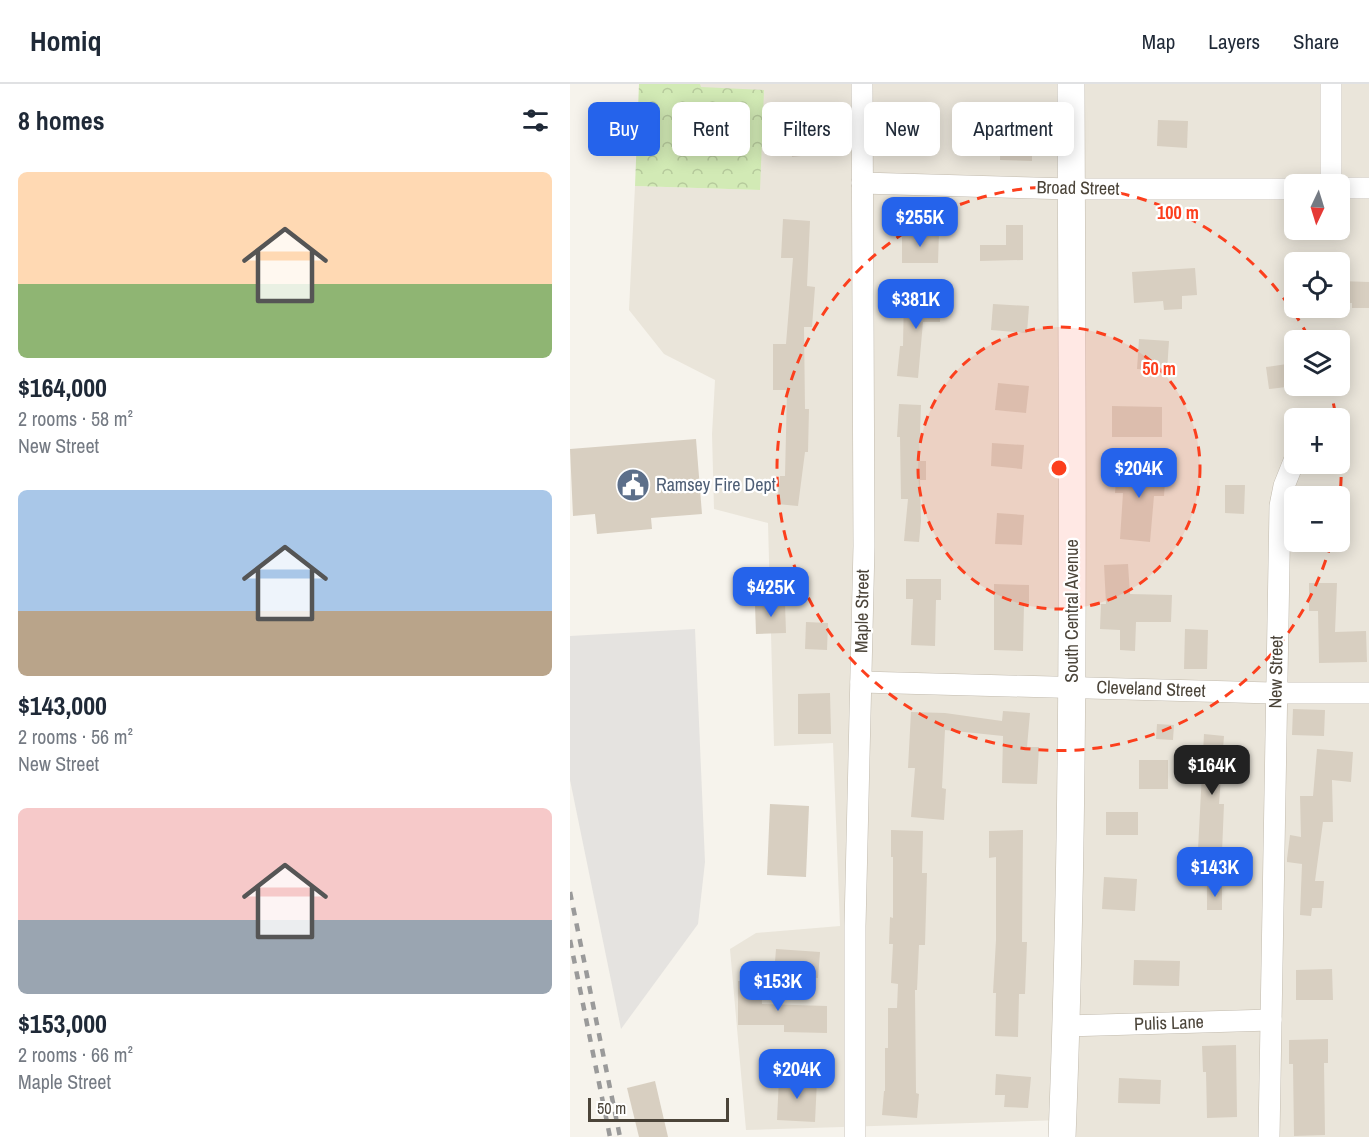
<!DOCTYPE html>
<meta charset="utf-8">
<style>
:root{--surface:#fff;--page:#f2f2f3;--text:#1f2937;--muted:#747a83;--line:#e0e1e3;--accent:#2563eb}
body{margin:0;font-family:"Archivo Narrow",sans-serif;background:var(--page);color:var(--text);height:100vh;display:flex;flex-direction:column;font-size:22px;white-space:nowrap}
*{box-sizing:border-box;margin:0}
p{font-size:20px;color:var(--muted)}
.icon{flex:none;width:33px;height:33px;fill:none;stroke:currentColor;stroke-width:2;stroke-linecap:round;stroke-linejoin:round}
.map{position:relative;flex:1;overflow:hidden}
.details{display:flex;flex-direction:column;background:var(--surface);width:570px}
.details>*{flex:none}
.banner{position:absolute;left:18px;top:18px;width:570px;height:54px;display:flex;gap:12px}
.needle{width:39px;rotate:184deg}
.tools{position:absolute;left:714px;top:90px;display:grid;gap:12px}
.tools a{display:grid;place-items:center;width:66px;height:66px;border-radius:9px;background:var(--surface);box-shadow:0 3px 15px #0003;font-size:30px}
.scale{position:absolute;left:18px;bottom:15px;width:141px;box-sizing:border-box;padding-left:6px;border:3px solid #4b4439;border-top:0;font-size:16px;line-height:21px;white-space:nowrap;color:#4b4439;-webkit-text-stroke:4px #fff;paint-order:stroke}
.price{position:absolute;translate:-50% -51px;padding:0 14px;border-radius:12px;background:var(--accent);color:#fff;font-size:20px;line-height:39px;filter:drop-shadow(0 2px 3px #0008)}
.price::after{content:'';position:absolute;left:50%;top:36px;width:18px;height:14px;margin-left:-9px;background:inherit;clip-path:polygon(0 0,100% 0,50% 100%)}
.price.selected{background:#222;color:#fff}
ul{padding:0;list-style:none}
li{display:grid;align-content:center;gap:12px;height:318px;padding:0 18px}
li span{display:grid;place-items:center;height:186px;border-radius:9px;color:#555}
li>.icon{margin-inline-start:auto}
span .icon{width:108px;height:108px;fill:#fffc;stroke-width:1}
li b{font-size:26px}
h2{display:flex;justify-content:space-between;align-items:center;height:72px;padding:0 18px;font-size:26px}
.chip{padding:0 21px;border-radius:9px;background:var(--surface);box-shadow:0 3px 15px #0003;font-size:21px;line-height:54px}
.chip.selected{background:var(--accent);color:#fff}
header{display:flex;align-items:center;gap:36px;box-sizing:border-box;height:84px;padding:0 30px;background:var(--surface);border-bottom:2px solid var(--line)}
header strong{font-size:28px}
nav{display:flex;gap:33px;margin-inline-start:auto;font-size:21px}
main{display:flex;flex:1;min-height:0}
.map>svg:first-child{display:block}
.residential{fill:#eae5da;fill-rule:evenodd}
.forest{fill:url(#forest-crowns)}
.parking{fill:#e5e3e0}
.building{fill:#d8cfc1}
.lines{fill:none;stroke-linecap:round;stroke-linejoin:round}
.minor-casing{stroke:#c2bbae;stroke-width:22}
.tertiary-casing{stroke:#c2bbae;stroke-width:28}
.minor{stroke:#fff;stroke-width:21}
.tertiary{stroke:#fff;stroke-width:27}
.rail{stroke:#9a9a9a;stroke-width:4.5;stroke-dasharray:8 8;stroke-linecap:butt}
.ring{fill:none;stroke:#fc3f1d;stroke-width:3;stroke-dasharray:10 8}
.labels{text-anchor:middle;stroke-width:4.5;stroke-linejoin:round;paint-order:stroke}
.street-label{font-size:18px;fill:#4b4439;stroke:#fff}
.service-label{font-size:18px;fill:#4e5e75;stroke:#fff;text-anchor:start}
.centre{fill:#fc3f1d;stroke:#fff;stroke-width:3}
.ring-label{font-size:18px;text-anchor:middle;font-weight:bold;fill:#fc3f1d;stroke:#fff;stroke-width:4.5;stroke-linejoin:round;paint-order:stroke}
</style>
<header>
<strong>Homiq</strong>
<nav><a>Map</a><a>Layers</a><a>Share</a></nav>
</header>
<main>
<section class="details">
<h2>8 homes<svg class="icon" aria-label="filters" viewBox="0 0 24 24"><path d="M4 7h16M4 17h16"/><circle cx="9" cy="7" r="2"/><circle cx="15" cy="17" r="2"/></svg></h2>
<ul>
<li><span style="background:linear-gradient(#ffd9b3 60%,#8fb573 0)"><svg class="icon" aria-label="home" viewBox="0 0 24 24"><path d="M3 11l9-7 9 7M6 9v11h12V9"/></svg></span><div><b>$164,000</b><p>2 rooms · 58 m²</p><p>New Street</p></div></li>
<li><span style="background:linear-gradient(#a9c7e8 65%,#b9a48a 0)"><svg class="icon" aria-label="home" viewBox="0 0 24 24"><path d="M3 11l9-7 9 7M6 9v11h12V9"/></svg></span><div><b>$143,000</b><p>2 rooms · 56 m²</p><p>New Street</p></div></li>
<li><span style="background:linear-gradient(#f6c9c9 60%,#9aa5b1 0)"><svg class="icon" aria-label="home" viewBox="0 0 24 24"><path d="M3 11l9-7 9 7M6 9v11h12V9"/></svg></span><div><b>$153,000</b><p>2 rooms · 66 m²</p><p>Maple Street</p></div></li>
</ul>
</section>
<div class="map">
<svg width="799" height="1053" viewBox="0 0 799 1053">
<defs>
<pattern id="forest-crowns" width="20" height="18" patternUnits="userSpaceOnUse" patternTransform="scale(1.5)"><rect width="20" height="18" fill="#d2eab5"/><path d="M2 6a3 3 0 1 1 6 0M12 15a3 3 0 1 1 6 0" fill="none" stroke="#b6ca9c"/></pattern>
</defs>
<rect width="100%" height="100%" fill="#f6f3ec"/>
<path class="residential" d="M130,0H799V1053H492V1036L176,1046L160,865L186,849L270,842L263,659L204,662L198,439L144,425L142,350L145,296L94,270L59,226L65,102L190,106L130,3ZM724,100H770V146H724ZM724,178H770V224H724ZM724,256H770V302H724ZM724,334H770V380H724ZM724,412H770V458H724Z"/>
<polygon class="forest" points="69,0 130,0 131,3 194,6 190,106 65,102"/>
<polygon class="parking" points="125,545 135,778 128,840 51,945 0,696 0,552"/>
<g class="building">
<polygon points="345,27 369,28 367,69 343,68"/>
<polygon points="431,35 462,36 462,77 430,76"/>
<polygon points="588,36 618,37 617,64 587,62"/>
<polygon points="245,37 249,70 222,73 219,39"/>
<polygon points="213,135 240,137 237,202 245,203 242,243 234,243 235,325 239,325 238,368 235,368 228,422 207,420 210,392 215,392 217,306 203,306 203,260 216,260 223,174 211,174"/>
<polygon points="436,141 453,141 453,176 410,177 410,161 436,161"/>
<polygon points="332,149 369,149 368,179 332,179"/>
<polygon points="625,184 627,211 612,212 612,225 594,226 593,217 564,219 562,188"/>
<polygon points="770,197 799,198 799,224 782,224 782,219 770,219"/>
<polygon points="334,210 371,210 370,238 353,238 348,294 327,292 330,262 333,262"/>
<polygon points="423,220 459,222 457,249 421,246"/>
<polygon points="569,255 599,257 597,287 567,285"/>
<polygon points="724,279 724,302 699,305 696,283"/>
<polygon points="428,299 459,302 456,329 425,326"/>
<polygon points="329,320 351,321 349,377 356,377 356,396 350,396 351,437 349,458 334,457 338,415 331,415 330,353 327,353"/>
<polygon points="542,322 592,323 592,353 542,353"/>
<polygon points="126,355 132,430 81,434 82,445 27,450 25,430 3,432 0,365"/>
<polygon points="422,359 454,361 452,385 421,382"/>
<polygon points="547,380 596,383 594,412 584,412 580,458 550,455 553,409 545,409"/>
<polygon points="655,401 675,401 674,430 655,429"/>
<polygon points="427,429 454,431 452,461 425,460"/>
<polygon points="558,480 560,510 602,511 601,538 566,538 565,567 550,566 550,546 530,545 531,520 536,520 534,481"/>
<polygon points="336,495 371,495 371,516 366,516 365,562 341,561 343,515 336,515"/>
<polygon points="739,499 767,499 765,548 796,547 797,578 749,579 748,527 739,527"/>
<polygon points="424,500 459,501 459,520 454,520 453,567 424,566"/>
<polygon points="215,519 216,549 186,550 185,520"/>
<polygon points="236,538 258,539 257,566 235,565"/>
<polygon points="615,545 638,546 637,585 614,585"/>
<polygon points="260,609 261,650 228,650 228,610"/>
<polygon points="723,625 755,626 754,652 722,651"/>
<polygon points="433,627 460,629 457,663 469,663 467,700 432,699 433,652 375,646 372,704 376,705 374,736 341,733 345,684 338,684 341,628 375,629 432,637"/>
<polygon points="587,640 604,641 603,656 586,655"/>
<polygon points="634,650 654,652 649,720 654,720 652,768 628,766"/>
<polygon points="747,665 783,668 781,698 762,696 763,738 753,738 745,797 754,797 752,824 742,824 741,832 730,831 732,780 717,778 717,775 720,751 731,753 730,712 743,712"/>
<rect x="569" y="676" width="29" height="29"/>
<polygon points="200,720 239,722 236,793 197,791"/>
<rect x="536" y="728" width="32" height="23"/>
<polygon points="321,746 353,747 352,789 357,789 355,861 349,861 347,906 345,906 346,1009 349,1010 347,1034 312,1031 314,1007 315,1007 315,964 318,964 318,924 327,924 328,900 321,899 323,860 319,860 320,833 323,834 323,773 321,773"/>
<polygon points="453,746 452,858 457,858 455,910 449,910 448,953 425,952 426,909 423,909 426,856 426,773 419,774 419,747"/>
<polygon points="534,793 567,795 565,827 532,825"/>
<polygon points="652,801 652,826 637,826 637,802"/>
<polygon points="206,865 250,868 248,894 204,891"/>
<polygon points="564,876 610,877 609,902 563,901"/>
<polygon points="762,885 763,916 726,916 726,886"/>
<polygon points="168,897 191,897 192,920 257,922 257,949 214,948 214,941 168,941"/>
<polygon points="758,955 758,979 754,979 755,1051 724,1052 723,980 719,980 719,956"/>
<polygon points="666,961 667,1033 637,1034 636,988 633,988 632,962"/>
<polygon points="426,990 461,993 458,1024 434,1023 435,1011 425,1011"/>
<polygon points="209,994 247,996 245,1038 207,1036"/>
<polygon points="549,994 591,996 590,1020 548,1019"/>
<polygon points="85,997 98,1053 69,1053 57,1004"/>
</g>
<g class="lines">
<defs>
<g id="minor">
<polyline points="761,0 761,100"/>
<polyline points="292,99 501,105 724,105"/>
<polyline points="770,104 799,104"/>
<polyline points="291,598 705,609 799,609"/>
<polyline points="496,942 701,936"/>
<polyline points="285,1053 285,842 294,462 292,0"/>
<polyline points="699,1053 710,422 714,402 724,377"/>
</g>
<path id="tertiary" d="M492,1053C506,702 502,351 501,0"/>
</defs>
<use href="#minor" class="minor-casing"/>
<use href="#tertiary" class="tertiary-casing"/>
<use href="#minor" class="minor"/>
<use href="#tertiary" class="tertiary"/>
<g class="rail">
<polyline points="0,808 50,1053"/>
<polyline points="0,856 40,1053"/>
</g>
</g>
<circle cx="489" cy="384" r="141" fill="#fc3f1d" fill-opacity=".12"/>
<g class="ring">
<circle cx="489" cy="384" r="141"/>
<path d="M761 459A282 282 0 1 1 740 256M759 302A282 282 0 0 1 766 333M770 357A282 282 0 0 1 770 411"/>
</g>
<defs>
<symbol id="civic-disc" viewBox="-11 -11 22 22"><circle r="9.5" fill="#5c6f8a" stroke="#fff"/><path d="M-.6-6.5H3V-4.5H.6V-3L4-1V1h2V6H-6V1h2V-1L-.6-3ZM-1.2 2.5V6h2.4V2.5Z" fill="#fff"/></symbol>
</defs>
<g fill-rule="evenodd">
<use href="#civic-disc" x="44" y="382" width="38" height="38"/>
</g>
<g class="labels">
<g class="street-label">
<text transform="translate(508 104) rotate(1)" y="6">Broad Street</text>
<text transform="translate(292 527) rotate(-89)" y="6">Maple Street</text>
<text transform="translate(502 527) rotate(-90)" y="6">South Central Avenue</text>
<text transform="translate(706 588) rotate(-89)" y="6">New Street</text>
<text transform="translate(581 605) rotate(2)" y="6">Cleveland Street</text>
<text transform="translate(599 939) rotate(-2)" y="6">Pulis Lane</text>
</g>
<g class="service-label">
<text x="86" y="407">Ramsey Fire Dept</text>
</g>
</g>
<circle cx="489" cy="384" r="9" class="centre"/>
<g class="ring-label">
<text x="608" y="135">100 m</text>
<text x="589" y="291">50 m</text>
</g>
</svg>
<div class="tools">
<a><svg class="needle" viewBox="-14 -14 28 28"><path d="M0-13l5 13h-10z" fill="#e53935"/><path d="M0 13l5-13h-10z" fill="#747a83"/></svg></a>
<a><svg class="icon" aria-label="locate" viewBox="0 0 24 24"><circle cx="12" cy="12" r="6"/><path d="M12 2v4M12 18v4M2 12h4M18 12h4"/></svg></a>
<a><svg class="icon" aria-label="layers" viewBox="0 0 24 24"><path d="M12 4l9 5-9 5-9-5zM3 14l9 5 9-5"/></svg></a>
<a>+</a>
<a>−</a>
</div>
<div class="scale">50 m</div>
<b class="price" style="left:350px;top:164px">$255K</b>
<b class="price" style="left:346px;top:246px">$381K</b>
<b class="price" style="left:569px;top:415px">$204K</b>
<b class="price" style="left:201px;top:534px">$425K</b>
<b class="price selected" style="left:642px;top:712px">$164K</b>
<b class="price" style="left:645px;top:814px">$143K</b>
<b class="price" style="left:208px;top:928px">$153K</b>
<b class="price" style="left:227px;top:1016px">$204K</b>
<div class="banner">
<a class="chip selected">Buy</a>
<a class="chip">Rent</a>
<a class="chip">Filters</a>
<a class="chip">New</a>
<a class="chip">Apartment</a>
</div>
</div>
</main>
